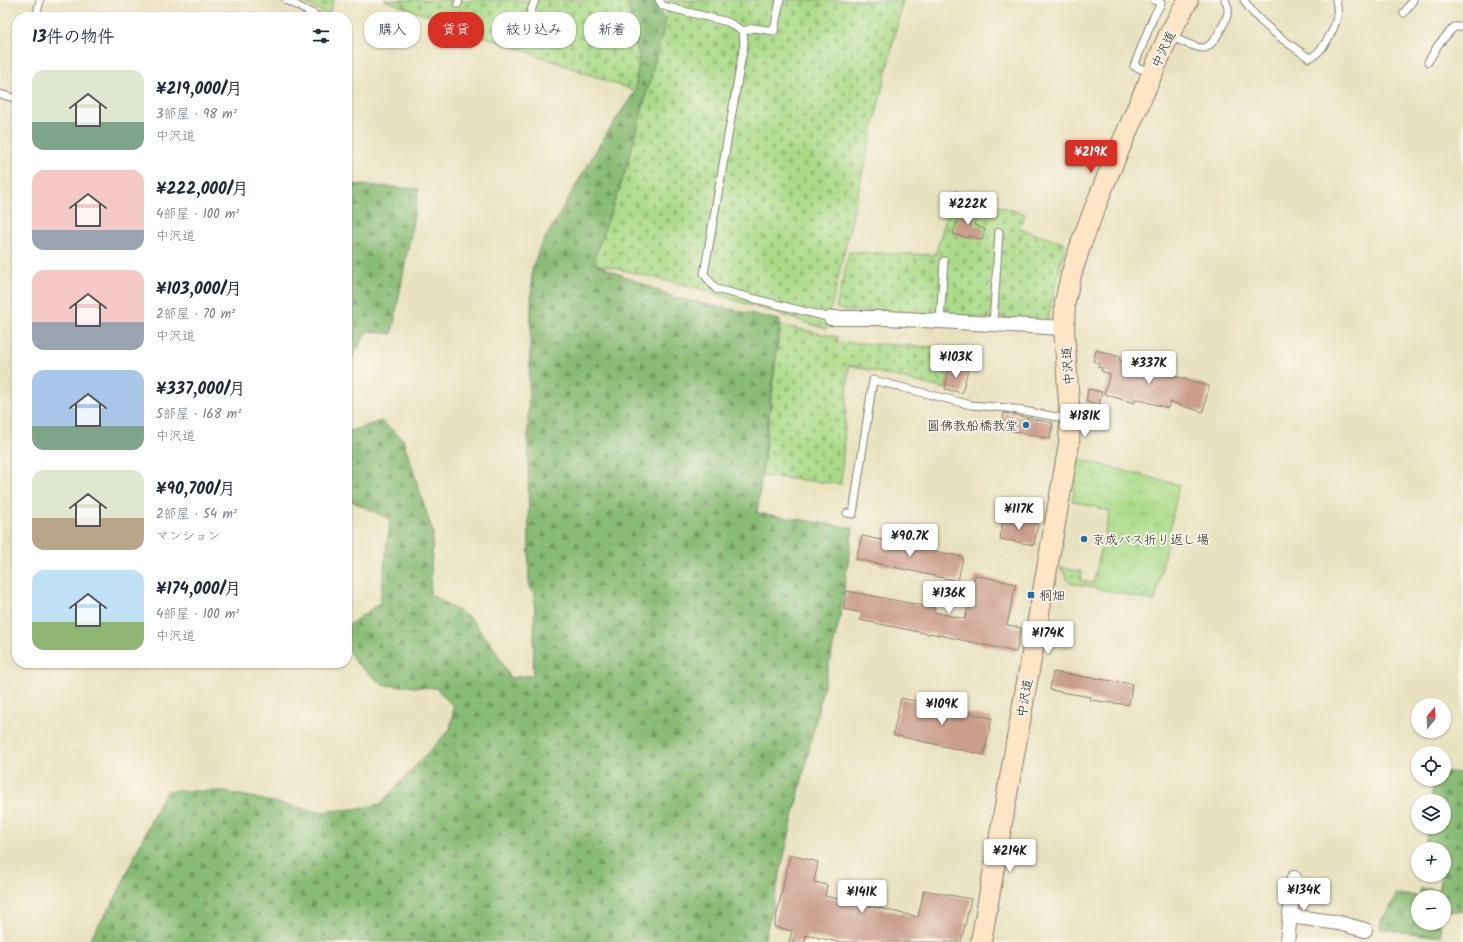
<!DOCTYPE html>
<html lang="ja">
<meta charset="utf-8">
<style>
:root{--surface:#fff;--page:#f6f6f7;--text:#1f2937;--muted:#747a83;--accent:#d93025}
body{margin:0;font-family:Kalam,"Klee One",sans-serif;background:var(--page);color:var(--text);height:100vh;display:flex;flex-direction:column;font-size:15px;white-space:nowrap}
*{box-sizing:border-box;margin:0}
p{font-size:13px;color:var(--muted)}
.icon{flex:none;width:22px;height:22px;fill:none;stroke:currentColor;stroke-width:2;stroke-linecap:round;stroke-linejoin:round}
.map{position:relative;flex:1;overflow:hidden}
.panel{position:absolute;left:12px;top:12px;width:340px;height:656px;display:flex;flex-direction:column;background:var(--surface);border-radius:16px;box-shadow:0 1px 3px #0004}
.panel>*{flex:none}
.guide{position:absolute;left:364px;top:12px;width:380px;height:36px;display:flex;gap:8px}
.needle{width:26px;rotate:19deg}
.fabs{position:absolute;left:1411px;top:698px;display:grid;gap:8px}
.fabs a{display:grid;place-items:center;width:40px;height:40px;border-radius:50%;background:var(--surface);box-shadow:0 1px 3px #0004;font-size:20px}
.price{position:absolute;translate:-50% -34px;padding:0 9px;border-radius:4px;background:#fff;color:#222;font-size:13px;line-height:26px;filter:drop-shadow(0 1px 2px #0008)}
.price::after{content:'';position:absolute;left:50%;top:24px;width:12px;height:9px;margin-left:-6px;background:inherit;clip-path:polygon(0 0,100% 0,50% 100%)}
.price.current{background:var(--accent);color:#fff}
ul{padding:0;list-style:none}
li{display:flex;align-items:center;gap:12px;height:100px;padding:0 20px}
li span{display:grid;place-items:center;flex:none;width:112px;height:80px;border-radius:12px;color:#555}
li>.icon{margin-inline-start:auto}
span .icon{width:48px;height:48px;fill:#fffc;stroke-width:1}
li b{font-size:17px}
h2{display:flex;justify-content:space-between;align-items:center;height:48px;padding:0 20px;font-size:17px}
.chip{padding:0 14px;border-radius:16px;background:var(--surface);box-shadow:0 1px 3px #0004;font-size:14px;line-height:36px}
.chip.current{background:var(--accent);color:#fff}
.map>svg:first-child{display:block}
.grass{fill:url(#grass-tufts);stroke:#647c52}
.forest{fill:url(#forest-firs);stroke:#526c48}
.cemetery{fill:url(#cemetery-stones);stroke:#647c52}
.building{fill:#cb9d8b}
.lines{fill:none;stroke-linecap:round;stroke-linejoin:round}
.lane-casing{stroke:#827f6e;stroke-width:9}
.street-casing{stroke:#827f6e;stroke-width:16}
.secondary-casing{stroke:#827f6e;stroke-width:22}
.lane{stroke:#fff;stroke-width:7}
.street{stroke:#fff;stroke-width:14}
.secondary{stroke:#fde5c5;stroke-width:20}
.poi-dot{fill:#1f6fb2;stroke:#fbf7ec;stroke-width:1.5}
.labels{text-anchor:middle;stroke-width:3.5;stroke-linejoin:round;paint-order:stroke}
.street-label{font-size:13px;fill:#1c1c1c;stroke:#fbf7ec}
.poi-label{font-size:13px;fill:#1c1c1c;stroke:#fbf7ec;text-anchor:start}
</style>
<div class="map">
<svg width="1463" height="942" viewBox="0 0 1463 942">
<defs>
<pattern id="grass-tufts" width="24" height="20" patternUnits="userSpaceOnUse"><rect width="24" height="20" fill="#abdb89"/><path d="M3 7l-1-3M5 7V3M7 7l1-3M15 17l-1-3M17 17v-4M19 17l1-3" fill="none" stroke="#93bb76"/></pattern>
<pattern id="forest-firs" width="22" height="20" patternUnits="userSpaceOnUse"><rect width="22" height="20" fill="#88bb75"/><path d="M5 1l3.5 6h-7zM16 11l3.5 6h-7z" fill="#6e975f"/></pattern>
<pattern id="cemetery-stones" width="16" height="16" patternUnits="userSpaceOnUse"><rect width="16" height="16" fill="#abdb89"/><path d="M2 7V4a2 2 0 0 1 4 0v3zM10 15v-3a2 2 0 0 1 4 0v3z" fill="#93bb76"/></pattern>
</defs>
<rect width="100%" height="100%" fill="#fbf7ec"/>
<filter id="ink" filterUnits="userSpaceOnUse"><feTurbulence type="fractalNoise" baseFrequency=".025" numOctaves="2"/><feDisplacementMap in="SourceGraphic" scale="8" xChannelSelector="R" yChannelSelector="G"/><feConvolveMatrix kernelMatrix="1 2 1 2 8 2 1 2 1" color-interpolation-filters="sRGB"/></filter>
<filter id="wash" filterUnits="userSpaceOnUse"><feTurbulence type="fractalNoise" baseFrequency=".012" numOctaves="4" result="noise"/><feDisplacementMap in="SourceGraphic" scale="16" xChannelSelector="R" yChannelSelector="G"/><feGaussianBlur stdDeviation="0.9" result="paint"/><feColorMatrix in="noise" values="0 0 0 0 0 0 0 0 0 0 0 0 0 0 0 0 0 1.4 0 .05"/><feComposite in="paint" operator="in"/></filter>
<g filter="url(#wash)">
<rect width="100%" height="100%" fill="#e9e2c0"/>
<polygon class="grass" points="1079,459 1179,485 1155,601 1071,583 1068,580 1060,567 1082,572 1080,580 1093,584 1110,511 1072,501"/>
<g class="forest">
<polygon points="624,0 654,0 666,20 627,166 593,263 676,298 753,314 780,320 757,513 853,528 840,617 764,942 88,942 116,897 160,801 167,791 222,791 319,812 364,808 380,804 450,729 454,707 436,688 383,685 355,662 347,648 347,626 380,603 390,519 347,499 347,432 381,421 403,439 433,533 430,594 471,619 495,649 510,678 533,675 535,593 529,588 528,430 532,269 539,249 601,142 635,91 639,58 629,10"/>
<polygon points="347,184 419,189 392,334 367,331 347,368"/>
<path d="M1444,771L1463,774V911H1445L1444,912V897H1418V923H1440L1441,937L1381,929C1379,919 1384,917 1389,909C1392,904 1394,899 1396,894L1419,896L1421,888L1438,890L1441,875H1444V849H1425L1428,827H1444V801H1431L1434,779H1444Z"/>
</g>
<g class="cemetery">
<polygon points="300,0 334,0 328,15"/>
<polygon points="384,0 624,0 629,10 639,58 635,91"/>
<polygon points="668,0 903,0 826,329 693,287 593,263 627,166 666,20"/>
<polygon points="954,192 1025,214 1020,229 1066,244 1047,321 849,311 836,308 849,252 935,255"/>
<polygon points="780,325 838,337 837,342 972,349 968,369 950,365 945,389 849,365 841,484 762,476"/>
</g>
<g id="blocks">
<g class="building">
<polygon points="961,209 977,214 974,225 985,229 982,240 968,236 967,238 953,234"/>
<polygon points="1096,350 1120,357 1119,360 1209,386 1203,412 1170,402 1168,408 1136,399 1134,403 1104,394 1110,374 1101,371 1102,368 1098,367 1099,363 1093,361"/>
<polygon points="950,364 968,369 962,393 945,389"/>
<polygon points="1088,389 1102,392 1099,405 1086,402"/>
<polygon points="1004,413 1053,423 1050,439 1001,428"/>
<polygon points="1003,518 1038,524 1034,545 1000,539"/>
<polygon points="862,536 963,557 958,581 856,559"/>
<polygon points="975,575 1016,584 1007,625 1021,628 1016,652 930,633 929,634 860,620 862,613 843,609 847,591 935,608 934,612 965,619"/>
<polygon points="1053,672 1132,684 1129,705 1090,700 1091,697 1050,690"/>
<polygon points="901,698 992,718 984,755 893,735"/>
<polygon points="790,855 818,862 814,882 827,885 825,896 918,917 924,890 971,899 961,942 838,942 806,935 805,942 789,942 792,931 774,927"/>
</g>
</g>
</g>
<g filter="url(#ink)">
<use href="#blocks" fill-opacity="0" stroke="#827f6e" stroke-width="1"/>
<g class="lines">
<defs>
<g id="lane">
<polyline points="286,0 319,17"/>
<polyline points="659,0 663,6 728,22 743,31 744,44 704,274 716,289 831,318"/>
<path d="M1244,0C1257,23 1288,43 1309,58C1322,54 1335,29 1337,16C1338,11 1337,5 1336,0"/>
<polyline points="458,4 459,0"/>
<polyline points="1404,13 1413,0"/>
<polyline points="36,17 40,0"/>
<polyline points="524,30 535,0"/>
<polyline points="743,31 754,28 774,31 780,0"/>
<path d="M1169,36C1178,39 1196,49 1204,48C1214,46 1226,21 1228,12C1229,8 1227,4 1225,0"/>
<polyline points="1428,62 1438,45 1454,27 1463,27"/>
<polyline points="1152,73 1134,66 1153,18 1161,3 1154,0"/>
<polyline points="0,94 17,99"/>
<polyline points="940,321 944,261"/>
<polyline points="993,324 999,232"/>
<polyline points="847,513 853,514 873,380 971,405 1007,408 1069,419"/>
</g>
<g id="street">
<polyline points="831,318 887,318 1064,328"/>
<polyline points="1290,916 1339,923 1365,930"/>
<polyline points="1287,942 1294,878"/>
</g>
<polyline id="secondary" points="981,942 1069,444 1070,419 1064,328 1065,302 1071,275 1082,241 1105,182 1169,35 1188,0"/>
</defs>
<use href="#lane" class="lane-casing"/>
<use href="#street" class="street-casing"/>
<use href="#secondary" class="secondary-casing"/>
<use href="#lane" class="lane"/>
<use href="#street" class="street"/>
<use href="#secondary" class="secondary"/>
</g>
</g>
<g class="poi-dot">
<circle cx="1026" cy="425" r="4"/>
<circle cx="1084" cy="539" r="4"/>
<rect x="1027" y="591" width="8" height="8" rx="2"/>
</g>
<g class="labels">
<g class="street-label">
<text transform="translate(1163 49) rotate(-65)" y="5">中沢道</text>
<text transform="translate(1067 366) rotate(-94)" y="5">中沢道</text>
<text transform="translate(1024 698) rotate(-80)" y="5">中沢道</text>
</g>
<g class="poi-label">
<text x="1018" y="430" text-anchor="end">圓佛教船橋教堂</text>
<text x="1092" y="544">京成バス折り返し場</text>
<text x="1039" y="600">桐畑</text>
</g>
</g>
</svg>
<div class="fabs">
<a><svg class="needle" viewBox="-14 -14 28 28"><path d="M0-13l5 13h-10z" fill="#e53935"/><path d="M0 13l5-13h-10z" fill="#747a83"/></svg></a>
<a><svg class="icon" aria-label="locate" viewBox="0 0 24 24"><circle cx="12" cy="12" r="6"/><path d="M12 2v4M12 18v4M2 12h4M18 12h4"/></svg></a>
<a><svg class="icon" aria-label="layers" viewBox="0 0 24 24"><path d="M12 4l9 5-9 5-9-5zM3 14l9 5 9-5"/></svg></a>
<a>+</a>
<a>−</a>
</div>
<b class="price current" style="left:1091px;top:174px">¥219K</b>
<b class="price" style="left:968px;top:226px">¥222K</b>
<b class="price" style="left:956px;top:379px">¥103K</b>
<b class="price" style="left:1149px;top:385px">¥337K</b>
<b class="price" style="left:1085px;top:438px">¥181K</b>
<b class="price" style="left:1019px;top:531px">¥117K</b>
<b class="price" style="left:910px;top:558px">¥90.7K</b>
<b class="price" style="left:949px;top:615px">¥136K</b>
<b class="price" style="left:1048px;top:655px">¥174K</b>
<b class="price" style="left:942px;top:726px">¥109K</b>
<b class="price" style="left:1010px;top:873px">¥214K</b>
<b class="price" style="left:1304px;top:912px">¥134K</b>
<b class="price" style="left:862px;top:914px">¥141K</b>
<div class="guide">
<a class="chip">購入</a>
<a class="chip current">賃貸</a>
<a class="chip">絞り込み</a>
<a class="chip">新着</a>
</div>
<section class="panel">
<h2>13件の物件<svg class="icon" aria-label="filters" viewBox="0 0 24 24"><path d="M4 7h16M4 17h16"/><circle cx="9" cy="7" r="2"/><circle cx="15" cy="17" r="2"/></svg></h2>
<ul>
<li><span style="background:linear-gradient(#dfe7d0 65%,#7fa58c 0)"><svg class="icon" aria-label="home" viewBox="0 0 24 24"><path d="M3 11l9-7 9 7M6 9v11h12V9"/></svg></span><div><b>¥219,000/月</b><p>3部屋 · 98 m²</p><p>中沢道</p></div></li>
<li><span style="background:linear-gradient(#f6c9c9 75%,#9aa5b1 0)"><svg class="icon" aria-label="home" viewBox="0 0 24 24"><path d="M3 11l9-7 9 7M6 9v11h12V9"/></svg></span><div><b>¥222,000/月</b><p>4部屋 · 100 m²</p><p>中沢道</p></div></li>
<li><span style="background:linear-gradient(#f6c9c9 65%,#9aa5b1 0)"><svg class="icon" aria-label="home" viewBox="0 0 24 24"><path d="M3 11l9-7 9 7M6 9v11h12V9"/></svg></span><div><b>¥103,000/月</b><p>2部屋 · 70 m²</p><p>中沢道</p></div></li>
<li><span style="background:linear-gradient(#a9c7e8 70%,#7fa58c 0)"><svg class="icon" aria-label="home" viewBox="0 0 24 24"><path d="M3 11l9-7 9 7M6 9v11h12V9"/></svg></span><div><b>¥337,000/月</b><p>5部屋 · 168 m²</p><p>中沢道</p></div></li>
<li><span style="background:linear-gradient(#dfe7d0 60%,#b9a48a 0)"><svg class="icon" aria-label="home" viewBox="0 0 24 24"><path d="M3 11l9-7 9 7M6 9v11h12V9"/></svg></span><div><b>¥90,700/月</b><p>2部屋 · 54 m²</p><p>マンション</p></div></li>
<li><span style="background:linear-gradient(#bfe0f5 65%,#8fb573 0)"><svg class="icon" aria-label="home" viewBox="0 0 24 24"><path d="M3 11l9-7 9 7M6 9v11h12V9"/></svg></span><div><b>¥174,000/月</b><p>4部屋 · 100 m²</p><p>中沢道</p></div></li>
</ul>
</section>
</div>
